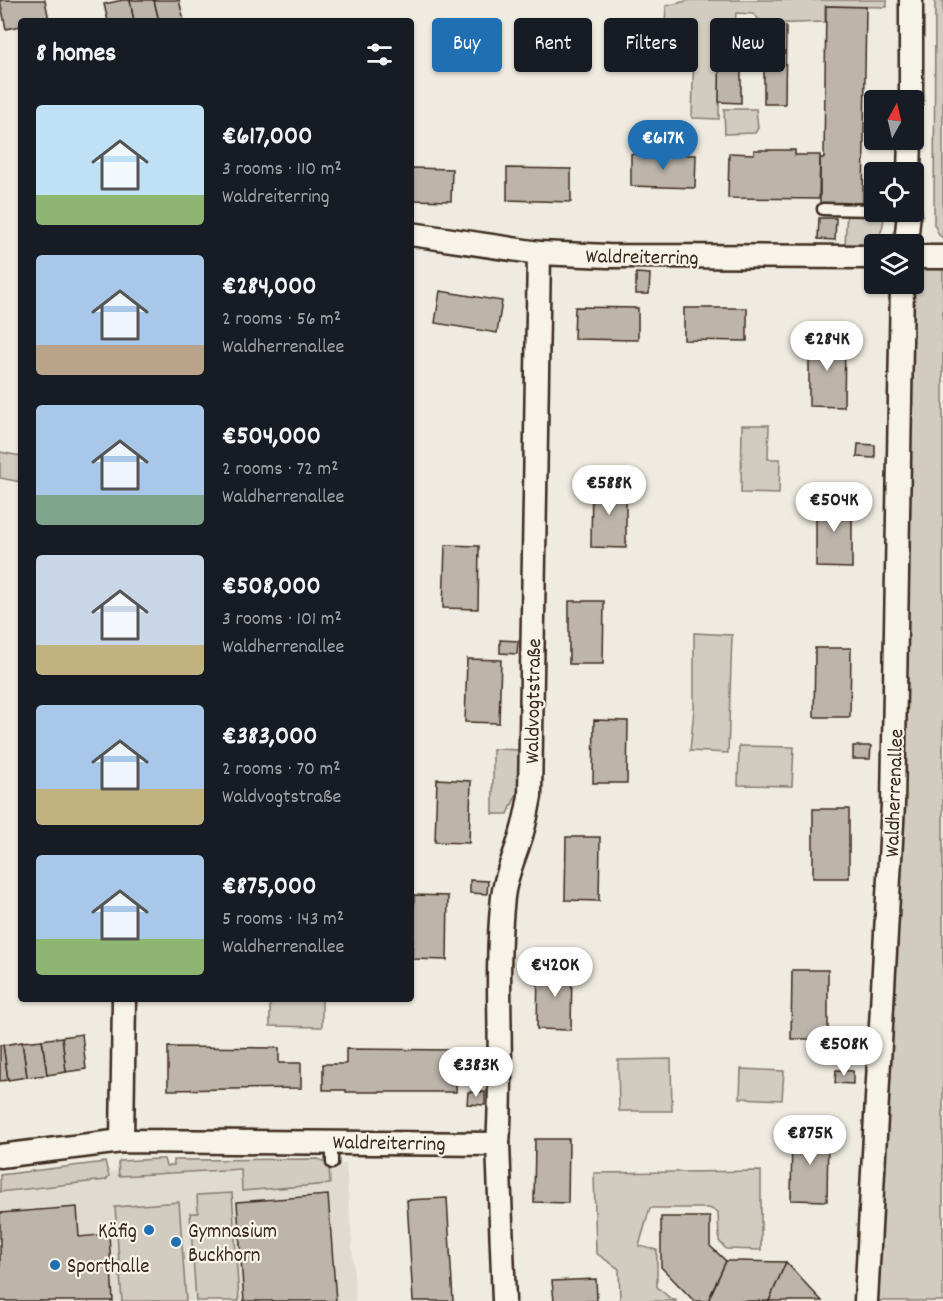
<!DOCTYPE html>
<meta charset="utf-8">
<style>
:root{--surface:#171b24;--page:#242831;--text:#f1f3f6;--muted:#9ea1a6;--accent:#1f6fb2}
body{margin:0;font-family:Dekko,sans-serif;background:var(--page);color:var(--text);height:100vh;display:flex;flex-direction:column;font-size:22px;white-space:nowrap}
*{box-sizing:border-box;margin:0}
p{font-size:20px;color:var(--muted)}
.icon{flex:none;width:33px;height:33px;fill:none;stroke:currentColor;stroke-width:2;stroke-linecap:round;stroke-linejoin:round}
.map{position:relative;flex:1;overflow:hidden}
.drawer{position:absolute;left:18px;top:18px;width:396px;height:984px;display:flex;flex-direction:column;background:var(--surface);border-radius:6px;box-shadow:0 2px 4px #0004}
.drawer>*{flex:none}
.banner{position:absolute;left:432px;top:18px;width:420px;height:54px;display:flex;gap:12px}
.needle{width:39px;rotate:8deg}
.buttons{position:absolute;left:864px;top:90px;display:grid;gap:12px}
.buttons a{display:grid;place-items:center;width:60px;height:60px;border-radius:6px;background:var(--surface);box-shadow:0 2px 4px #0004;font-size:30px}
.price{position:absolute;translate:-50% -51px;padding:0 14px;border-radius:21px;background:#fff;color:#222;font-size:20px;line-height:39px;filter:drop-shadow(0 2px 3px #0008)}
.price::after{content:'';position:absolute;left:50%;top:36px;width:18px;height:14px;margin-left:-9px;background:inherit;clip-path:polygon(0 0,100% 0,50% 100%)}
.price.selected{background:var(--accent);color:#fff}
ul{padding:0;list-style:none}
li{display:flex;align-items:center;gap:18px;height:150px;padding:0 18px}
li span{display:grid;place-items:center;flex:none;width:168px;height:120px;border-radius:6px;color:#555}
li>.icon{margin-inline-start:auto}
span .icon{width:72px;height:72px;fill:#fffc;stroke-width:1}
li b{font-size:26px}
h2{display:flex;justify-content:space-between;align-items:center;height:72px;padding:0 18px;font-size:26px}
.pill{padding:0 21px;border-radius:6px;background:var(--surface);box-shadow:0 2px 4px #0004;font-size:21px;line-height:54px}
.pill.selected{background:var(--accent);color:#fff}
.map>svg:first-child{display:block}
.built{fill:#e0dbd0}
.green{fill:#d1cbc0;stroke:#867a6f;stroke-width:1.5}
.building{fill:#bdb5aa;stroke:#3b2a1e;stroke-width:1.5}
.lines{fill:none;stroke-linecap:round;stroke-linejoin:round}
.lane-casing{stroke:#3b2a1e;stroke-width:15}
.street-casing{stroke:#3b2a1e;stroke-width:27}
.lane{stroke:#f7f3e8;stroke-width:10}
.street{stroke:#f7f3e8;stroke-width:22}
.poi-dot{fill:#1f6fb2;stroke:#f7f3e8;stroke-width:2}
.labels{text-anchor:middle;stroke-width:4.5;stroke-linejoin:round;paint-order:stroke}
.street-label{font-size:21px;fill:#3b2a1e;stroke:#f7f3e8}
.poi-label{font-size:21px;fill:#3b2a1e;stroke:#f7f3e8;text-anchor:start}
</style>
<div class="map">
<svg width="943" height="1301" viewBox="0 0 943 1301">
<rect width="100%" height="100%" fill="#efebe0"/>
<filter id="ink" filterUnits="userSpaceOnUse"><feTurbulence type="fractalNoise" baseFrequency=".0167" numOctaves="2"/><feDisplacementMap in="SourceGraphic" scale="12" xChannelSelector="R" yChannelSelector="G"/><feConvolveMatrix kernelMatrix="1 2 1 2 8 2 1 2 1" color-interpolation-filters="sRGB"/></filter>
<g filter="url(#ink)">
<polygon class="built" points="208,1163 346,1164 356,1301 0,1301 0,1182"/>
<g class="green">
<polygon points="690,0 887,0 887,7 825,6 825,22 764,24 753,14 736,13 735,24 720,24 719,119 692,118 694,46 664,45 666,6"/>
<polygon points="935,0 943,0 943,238 939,235 934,224"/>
<polygon points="724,109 756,109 758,128 755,133 725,134"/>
<path d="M847,210L884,212C884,242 873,246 845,246Z"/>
<polygon points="927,257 943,257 943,1301 876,1301 890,1078 902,809 912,284 914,276"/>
<polygon points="742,425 769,425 768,459 780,459 779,494 741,493"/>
<polygon points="0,452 21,456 21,482 0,478"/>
<polygon points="694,633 732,635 728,753 690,751 694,709"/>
<polygon points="739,746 794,747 792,786 738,785"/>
<polygon points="493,749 522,750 520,786 508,814 493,814"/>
<polygon points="270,999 322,999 322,1027 270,1026"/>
<polygon points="671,1059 672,1111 619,1111 618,1060"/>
<polygon points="741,1069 784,1071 782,1100 740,1098"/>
<polygon points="159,1159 164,1159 166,1166 174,1165 174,1160 318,1159 329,1163 330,1184 242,1191 241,1169 119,1176 118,1163 120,1161"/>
<polygon points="105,1162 109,1176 106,1180 0,1192 0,1175"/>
<polygon points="761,1171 761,1250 726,1249 719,1241 718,1212 709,1208 650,1208 639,1246 657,1250 657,1287 670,1298 677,1301 620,1301 619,1269 596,1253 594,1173"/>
<polygon points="232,1193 239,1301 196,1301 190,1213 198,1213 197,1195"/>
<polygon points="179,1202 186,1301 122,1301 115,1207"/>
</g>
<g class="building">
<polygon points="0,0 45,0 49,20 21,21 21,26 6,29"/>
<polygon points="123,0 130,0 134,21 108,21 104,4"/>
<polygon points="130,0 154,0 159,21 134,21"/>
<polygon points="154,0 179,0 184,21 159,21"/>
<polygon points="826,6 866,7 863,203 820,203 820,158 824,158"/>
<polygon points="720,24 741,24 741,103 719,102"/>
<polygon points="764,26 786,26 785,104 764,104"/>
<polygon points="754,150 795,150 795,155 820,155 819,199 728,198 729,153 754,154"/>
<polygon points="631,154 696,155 695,188 631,186"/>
<polygon points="411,168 452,169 451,201 411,200"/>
<polygon points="507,168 571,169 571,202 507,200"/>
<polygon points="819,218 836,218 835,240 818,239"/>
<polygon points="636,273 650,274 649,294 636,294"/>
<polygon points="440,291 502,301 497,333 435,323"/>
<polygon points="575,307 638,308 638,340 574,339"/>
<polygon points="684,308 747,308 747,341 684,340"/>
<polygon points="809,337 845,338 844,407 809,406"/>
<polygon points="858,444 875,445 875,458 857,457"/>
<polygon points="592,484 626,484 626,548 591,547"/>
<polygon points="816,498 852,499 852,568 816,567"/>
<polygon points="445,545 479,546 478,609 443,608"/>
<polygon points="569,601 604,601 603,664 569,664"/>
<polygon points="500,640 518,641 517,654 500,653"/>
<polygon points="815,648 851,648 850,717 814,717"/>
<polygon points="467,659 501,660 499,723 465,722"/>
<polygon points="594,720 628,721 627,783 593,783"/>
<polygon points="853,746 871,746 870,759 853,759"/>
<polygon points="437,779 471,781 469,843 435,842"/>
<rect x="813" y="809" width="36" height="69"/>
<polygon points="566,837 600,837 599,901 565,900"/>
<polygon points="470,880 488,881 487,894 470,893"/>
<polygon points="414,895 448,896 447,960 412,959"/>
<polygon points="538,966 572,966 571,1030 537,1029"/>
<polygon points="792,970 828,970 828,1039 791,1039"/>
<polygon points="82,1034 86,1069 66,1072 62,1037"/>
<polygon points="62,1037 66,1072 47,1075 42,1040"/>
<polygon points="42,1040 47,1075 27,1077 22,1042"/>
<polygon points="22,1042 27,1077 8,1080 3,1045"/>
<polygon points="0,1045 3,1045 8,1080 0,1081"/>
<polygon points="168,1047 279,1048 279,1063 301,1063 301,1088 168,1090"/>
<polygon points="346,1049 457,1050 456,1092 346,1092 346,1090 323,1090 323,1064 346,1064"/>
<polygon points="836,1070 853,1071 853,1084 835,1083"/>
<polygon points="468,1092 485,1092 485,1105 467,1104"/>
<polygon points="792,1132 828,1132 827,1201 791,1200"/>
<polygon points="535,1139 569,1139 568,1203 534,1202"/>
<polygon points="328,1195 336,1301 244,1301 237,1202"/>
<polygon points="447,1198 453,1301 413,1301 407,1200"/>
<polygon points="77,1207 79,1237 109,1234 113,1301 0,1301 0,1213"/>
<polygon points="661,1217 710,1217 710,1246 726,1261 708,1301 694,1301 661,1267"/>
<polygon points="726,1261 736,1261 786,1262 769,1301 708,1301"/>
<polygon points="786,1262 806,1284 822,1301 769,1301"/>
<polygon points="596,1279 597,1301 554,1301 552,1281"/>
</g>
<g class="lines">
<defs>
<g id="lane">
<polyline points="823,209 874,210"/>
<polyline points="332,1142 332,1163"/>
</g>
<g id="street">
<polyline points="911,100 911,0"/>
<polyline points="909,172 910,140"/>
<polyline points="411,234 539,253 608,256 874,257"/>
<polyline points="906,244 909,212"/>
<polyline points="914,257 943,257"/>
<polyline points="122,1141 124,999"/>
<path d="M498,1144C504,1062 494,979 503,897C505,878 512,863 518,845C524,829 527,813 530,796L539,253"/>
<polyline points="0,1156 122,1141 498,1144 504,1301"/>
<polyline points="866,1301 893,804 902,284"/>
</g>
</defs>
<use href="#lane" class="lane-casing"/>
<use href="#street" class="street-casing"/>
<use href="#lane" class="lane"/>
<use href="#street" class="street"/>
</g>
</g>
<g class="poi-dot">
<circle cx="149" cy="1230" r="6"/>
<circle cx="176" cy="1242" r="6"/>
<circle cx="55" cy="1265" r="6"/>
</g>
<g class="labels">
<g class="street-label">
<text transform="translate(642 256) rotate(1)" y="7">Waldreiterring</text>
<text transform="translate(532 701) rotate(-89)" y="7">Waldvogtstraße</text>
<text transform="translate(893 793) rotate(-88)" y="7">Waldherrenallee</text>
<text transform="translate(389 1142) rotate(1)" y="7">Waldreiterring</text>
</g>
<g class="poi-label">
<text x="137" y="1237" text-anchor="end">Käfig</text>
<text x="188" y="1237">Gymnasium<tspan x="188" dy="24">Buckhorn</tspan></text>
<text x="67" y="1272">Sporthalle</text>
</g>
</g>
</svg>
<div class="buttons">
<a><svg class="needle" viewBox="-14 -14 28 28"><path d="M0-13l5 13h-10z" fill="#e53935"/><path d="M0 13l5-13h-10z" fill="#9ea1a6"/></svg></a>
<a><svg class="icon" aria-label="locate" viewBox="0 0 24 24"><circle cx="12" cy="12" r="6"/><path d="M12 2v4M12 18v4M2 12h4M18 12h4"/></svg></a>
<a><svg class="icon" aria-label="layers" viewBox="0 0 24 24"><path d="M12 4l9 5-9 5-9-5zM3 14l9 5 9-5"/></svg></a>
</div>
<b class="price selected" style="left:663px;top:171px">€617K</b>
<b class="price" style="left:827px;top:372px">€284K</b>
<b class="price" style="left:609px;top:516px">€588K</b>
<b class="price" style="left:834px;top:533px">€504K</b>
<b class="price" style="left:555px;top:998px">€420K</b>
<b class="price" style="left:844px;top:1077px">€508K</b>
<b class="price" style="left:476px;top:1098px">€383K</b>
<b class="price" style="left:810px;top:1166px">€875K</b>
<div class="banner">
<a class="pill selected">Buy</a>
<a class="pill">Rent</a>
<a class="pill">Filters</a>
<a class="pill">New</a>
</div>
<section class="drawer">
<h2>8 homes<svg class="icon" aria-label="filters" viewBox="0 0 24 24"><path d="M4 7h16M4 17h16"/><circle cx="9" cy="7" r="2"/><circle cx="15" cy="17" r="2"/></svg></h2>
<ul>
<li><span style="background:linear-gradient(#bfe0f5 75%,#8fb573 0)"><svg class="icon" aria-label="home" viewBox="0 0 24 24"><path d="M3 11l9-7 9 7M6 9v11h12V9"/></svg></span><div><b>€617,000</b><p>3 rooms · 110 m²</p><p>Waldreiterring</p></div></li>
<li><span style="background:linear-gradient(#a9c7e8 75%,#b9a48a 0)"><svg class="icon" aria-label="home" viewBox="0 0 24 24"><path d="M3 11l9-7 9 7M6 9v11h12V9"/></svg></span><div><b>€284,000</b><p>2 rooms · 56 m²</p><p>Waldherrenallee</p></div></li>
<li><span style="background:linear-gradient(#a9c7e8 75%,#7fa58c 0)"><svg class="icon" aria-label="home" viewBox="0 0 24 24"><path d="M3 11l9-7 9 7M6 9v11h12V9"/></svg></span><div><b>€504,000</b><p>2 rooms · 72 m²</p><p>Waldherrenallee</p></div></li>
<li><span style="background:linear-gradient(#c9d6e8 75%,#c2b280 0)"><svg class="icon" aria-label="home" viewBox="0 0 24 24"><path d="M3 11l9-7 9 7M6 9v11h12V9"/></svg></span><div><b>€508,000</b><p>3 rooms · 101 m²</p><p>Waldherrenallee</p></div></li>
<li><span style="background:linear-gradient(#a9c7e8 70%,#c2b280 0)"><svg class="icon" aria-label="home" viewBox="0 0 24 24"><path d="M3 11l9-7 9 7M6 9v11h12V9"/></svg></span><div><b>€383,000</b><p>2 rooms · 70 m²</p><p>Waldvogtstraße</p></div></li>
<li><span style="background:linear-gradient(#a9c7e8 70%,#8fb573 0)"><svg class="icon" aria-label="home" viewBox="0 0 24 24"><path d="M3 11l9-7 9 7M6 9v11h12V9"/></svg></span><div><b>€875,000</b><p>5 rooms · 143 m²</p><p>Waldherrenallee</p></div></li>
</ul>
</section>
</div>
